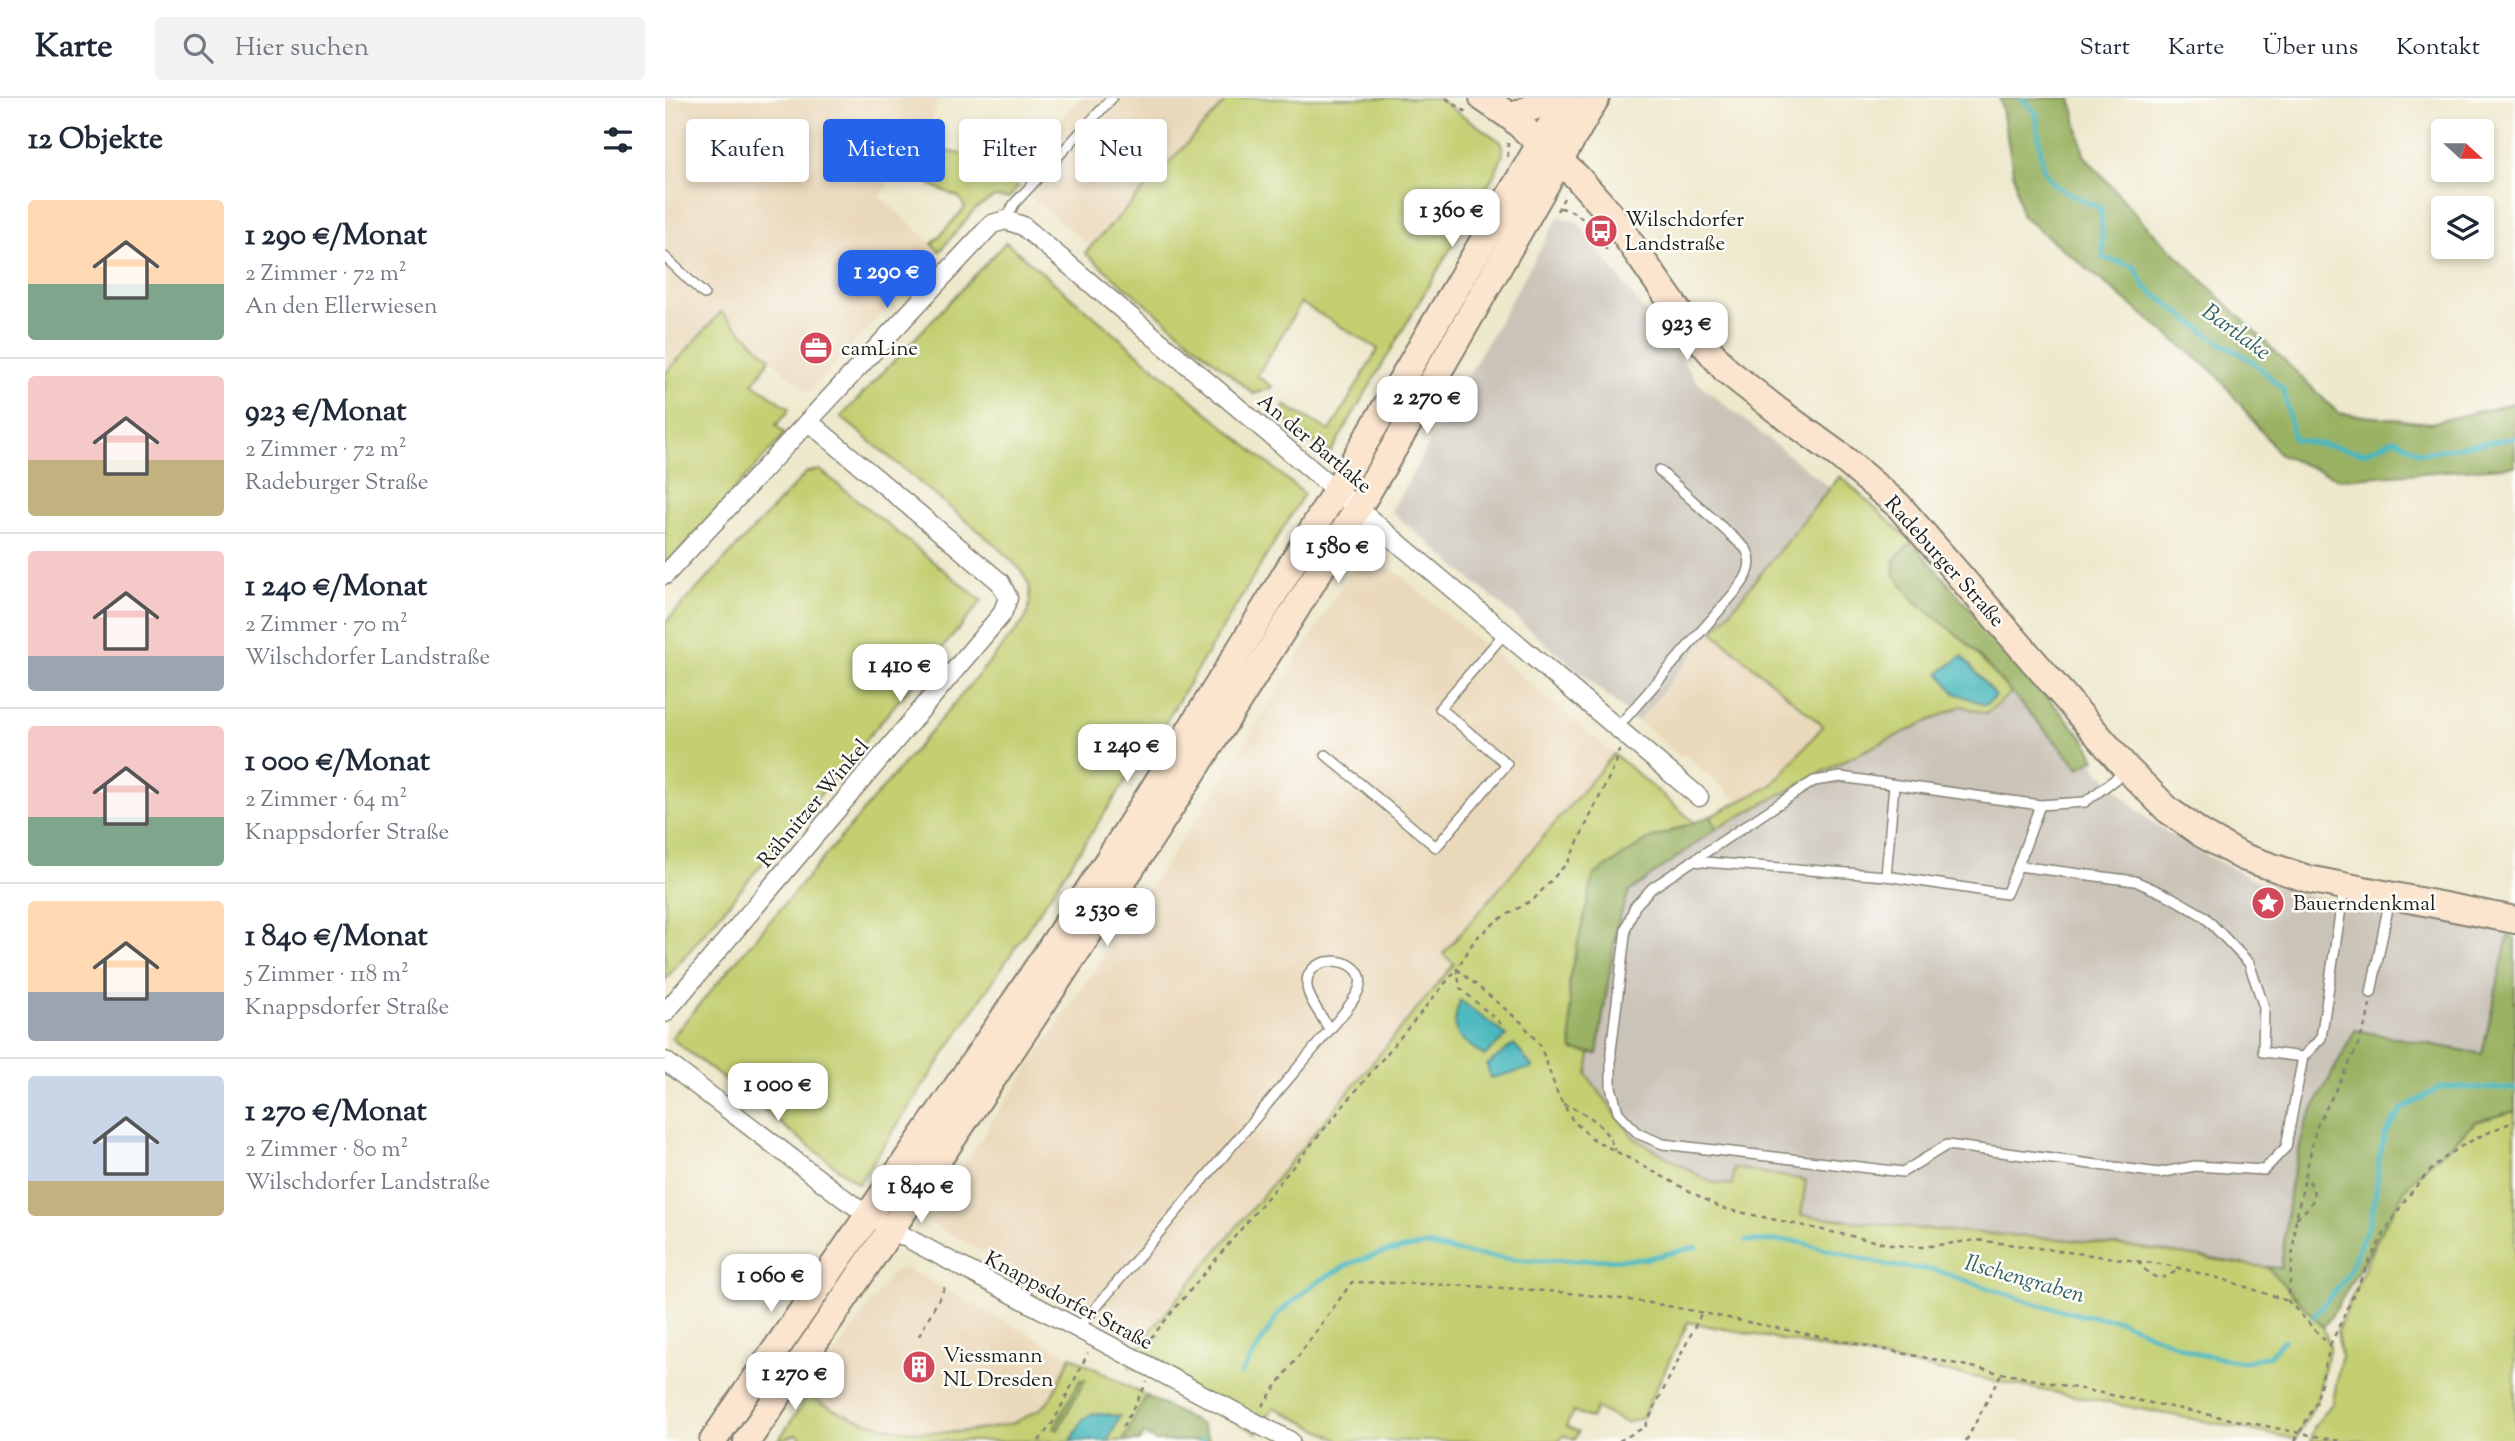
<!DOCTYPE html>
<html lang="de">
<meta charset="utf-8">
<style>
:root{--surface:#fff;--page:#f2f2f3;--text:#1f2937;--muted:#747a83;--line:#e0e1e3;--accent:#2563eb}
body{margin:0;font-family:"Sorts Mill Goudy",serif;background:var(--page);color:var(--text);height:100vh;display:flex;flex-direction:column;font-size:26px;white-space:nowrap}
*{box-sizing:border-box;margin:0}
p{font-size:23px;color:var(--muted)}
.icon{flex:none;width:38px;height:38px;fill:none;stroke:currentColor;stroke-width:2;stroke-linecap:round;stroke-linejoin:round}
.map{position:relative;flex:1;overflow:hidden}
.panel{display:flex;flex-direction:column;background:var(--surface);width:665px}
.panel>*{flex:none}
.banner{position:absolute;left:21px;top:21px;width:665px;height:63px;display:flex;gap:14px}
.needle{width:46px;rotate:111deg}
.tools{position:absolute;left:1766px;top:21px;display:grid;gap:14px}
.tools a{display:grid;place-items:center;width:63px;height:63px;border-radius:7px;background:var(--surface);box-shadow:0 4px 10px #0003;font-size:35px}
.price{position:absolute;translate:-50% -60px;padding:0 16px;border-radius:14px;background:#fff;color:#222;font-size:23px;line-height:46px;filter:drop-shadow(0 2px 4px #0008)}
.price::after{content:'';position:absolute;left:50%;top:42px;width:21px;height:16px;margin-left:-10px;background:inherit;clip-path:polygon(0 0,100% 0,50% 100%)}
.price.on{background:var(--accent);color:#fff}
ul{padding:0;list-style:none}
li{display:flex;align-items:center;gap:21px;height:175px;padding:0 28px}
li+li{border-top:2px solid var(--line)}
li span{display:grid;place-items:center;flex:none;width:196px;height:140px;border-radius:7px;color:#555}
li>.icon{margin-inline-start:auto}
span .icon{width:84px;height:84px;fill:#fffc;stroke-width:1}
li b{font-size:30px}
h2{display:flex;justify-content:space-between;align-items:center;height:84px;padding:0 28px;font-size:30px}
.tag{padding:0 24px;border-radius:7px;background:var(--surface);box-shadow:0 4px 10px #0003;font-size:24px;line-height:63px}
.tag.on{background:var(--accent);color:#fff}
header{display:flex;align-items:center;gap:42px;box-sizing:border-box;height:98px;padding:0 35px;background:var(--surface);border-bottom:2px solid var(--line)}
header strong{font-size:33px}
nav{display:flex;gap:38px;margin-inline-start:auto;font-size:24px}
.search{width:490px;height:63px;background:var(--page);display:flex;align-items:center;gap:18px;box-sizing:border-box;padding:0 24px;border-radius:7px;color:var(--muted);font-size:26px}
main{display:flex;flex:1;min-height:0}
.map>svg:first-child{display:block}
.built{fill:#ead8ba}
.industrial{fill:#cac3b8}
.green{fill:#c3cf71;stroke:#707646;stroke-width:2}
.forest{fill:#9ab263;stroke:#5b6740;stroke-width:2}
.water{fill:#48b7be;stroke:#326a6d;stroke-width:2}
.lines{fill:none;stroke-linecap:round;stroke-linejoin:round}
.stream{stroke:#48b7be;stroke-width:5}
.lane-casing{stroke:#858274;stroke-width:12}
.street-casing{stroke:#858274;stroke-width:21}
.secondary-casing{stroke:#858274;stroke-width:30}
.path{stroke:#858274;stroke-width:2.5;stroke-dasharray:5 5;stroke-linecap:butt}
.lane{stroke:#fff;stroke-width:9}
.street{stroke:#fff;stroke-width:18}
.secondary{stroke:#fbe5cf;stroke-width:26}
.labels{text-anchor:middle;stroke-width:5;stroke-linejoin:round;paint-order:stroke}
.poi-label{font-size:21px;fill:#1c1c1c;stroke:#fdfcf7;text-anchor:start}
.street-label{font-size:21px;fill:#1c1c1c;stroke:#fdfcf7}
.water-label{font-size:23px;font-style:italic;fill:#306265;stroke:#fdfcf7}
</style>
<header>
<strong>Karte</strong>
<div class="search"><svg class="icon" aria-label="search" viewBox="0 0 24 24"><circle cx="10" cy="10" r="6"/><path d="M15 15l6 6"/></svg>Hier suchen</div>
<nav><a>Start</a><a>Karte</a><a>Über uns</a><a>Kontakt</a></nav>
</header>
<main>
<section class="panel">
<h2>12 Objekte<svg class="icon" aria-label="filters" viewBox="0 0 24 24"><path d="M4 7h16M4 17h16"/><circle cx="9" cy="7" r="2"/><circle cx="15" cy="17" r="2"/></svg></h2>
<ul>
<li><span style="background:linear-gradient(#ffd9b3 60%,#7fa58c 0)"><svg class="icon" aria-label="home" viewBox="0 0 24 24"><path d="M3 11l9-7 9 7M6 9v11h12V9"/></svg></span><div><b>1 290 €/Monat</b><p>2 Zimmer · 72 m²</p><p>An den Ellerwiesen</p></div></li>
<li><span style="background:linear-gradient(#f6c9c9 60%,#c2b280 0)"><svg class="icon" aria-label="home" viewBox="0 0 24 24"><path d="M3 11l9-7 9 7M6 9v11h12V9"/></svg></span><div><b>923 €/Monat</b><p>2 Zimmer · 72 m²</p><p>Radeburger Straße</p></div></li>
<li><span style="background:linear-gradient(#f6c9c9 75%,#9aa5b1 0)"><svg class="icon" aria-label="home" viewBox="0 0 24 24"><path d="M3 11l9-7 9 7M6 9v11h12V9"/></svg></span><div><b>1 240 €/Monat</b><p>2 Zimmer · 70 m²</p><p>Wilschdorfer Landstraße</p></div></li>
<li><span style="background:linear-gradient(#f6c9c9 65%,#7fa58c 0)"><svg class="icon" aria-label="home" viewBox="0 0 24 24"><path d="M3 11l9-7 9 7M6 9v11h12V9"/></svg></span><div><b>1 000 €/Monat</b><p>2 Zimmer · 64 m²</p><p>Knappsdorfer Straße</p></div></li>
<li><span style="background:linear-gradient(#ffd9b3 65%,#9aa5b1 0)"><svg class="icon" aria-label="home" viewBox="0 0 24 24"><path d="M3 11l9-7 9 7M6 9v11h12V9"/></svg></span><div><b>1 840 €/Monat</b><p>5 Zimmer · 118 m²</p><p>Knappsdorfer Straße</p></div></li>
<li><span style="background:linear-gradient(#c9d6e8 75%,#c2b280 0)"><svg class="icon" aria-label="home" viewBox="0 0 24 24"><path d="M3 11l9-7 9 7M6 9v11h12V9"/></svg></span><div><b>1 270 €/Monat</b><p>2 Zimmer · 80 m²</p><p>Wilschdorfer Landstraße</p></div></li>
</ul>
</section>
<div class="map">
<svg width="1850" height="1343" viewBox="0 0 1850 1343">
<rect width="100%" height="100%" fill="#fdfcf7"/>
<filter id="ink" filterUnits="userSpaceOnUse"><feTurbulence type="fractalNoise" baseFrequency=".0143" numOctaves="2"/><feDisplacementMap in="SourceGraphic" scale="14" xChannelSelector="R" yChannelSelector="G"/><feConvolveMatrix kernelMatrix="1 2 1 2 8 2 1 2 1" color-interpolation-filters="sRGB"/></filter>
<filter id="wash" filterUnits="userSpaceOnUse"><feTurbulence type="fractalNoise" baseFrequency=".00686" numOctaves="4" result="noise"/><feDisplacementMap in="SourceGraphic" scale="28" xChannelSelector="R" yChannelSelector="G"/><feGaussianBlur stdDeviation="1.57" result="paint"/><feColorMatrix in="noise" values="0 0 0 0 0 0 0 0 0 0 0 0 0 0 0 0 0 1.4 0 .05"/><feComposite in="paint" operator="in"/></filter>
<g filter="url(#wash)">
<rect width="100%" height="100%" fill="#eee8cc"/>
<g class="built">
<polygon points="0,0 274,0 269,17 215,99 275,153 146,292 140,293 56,214 0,276"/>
<polygon points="415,0 564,0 425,148 342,80"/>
<polygon points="708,455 949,656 778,856 790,866 479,1241 261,1123 561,675 697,457"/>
<polygon points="1048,534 1158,627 1107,687 1074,704 1019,656 1016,659 974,624"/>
<polygon points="240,1170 406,1258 381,1306 329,1334 299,1341 270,1342 232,1335 193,1324 166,1312 143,1297 227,1174"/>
</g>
<g class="industrial">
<polygon points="894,118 913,125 1034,286 1165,390 973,624 726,413"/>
<polygon points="1354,588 1476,716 1522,748 1590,782 1644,798 1821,827 1843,838 1817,957 1690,932 1641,1025 1625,1088 1616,1171 1136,1117 1069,1070 1067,1088 1046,1084 969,1040 921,977 949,786 1184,660 1296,608 1321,616"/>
</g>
<g class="green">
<path d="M564,0H772L836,44C841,56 835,64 830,75L666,354H660L618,319L619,307L665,333L713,251L636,205L592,278L608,289L589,296L420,155Z"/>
<path d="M261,52C303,53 322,62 353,89L344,100L329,99L310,111L275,153L267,146L300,110L295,100L266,87L255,71Z"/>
<polygon points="341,144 639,396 501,623 193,1086 6,940 360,522 365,505 364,487 356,472 329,446 176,319"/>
<polygon points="56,214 105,260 96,275 88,285 124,310 122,315 111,327 120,336 0,469 0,276"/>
<polygon points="155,372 317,503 0,882 0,525 142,374"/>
<polygon points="1175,378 1247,444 1230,461 1250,503 1301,544 1346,595 1321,616 1296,608 1184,660 1051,731 1046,718 1107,687 1158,628 1048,534"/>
<polygon points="949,656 1029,724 983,742 929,777 904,882 907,952 925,955 922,977 969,1040 1046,1084 1067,1087 1069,1070 1141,1082 1136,1117 1247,1130 1396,1141 1477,1150 1604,1170 1658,1229 1665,1248 1651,1305 1631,1341 1023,1224 977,1320 961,1325 931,1310 926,1321 909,1313 901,1328 913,1334 909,1342 898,1337 895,1343 676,1343 609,1309 592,1335 464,1268 479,1241 789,866 778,856"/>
<polygon points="1850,1013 1850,1343 1646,1343 1649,1329 1668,1304 1676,1258 1672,1233 1716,1132 1744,1085 1811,1024"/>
<path d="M406,1258L481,1298L458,1343H443L455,1318C424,1313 421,1316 406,1343H140L132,1336L113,1343L143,1297C204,1336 280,1343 348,1325C358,1320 373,1314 381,1306C390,1296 399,1271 406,1258Z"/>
</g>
<g class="forest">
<polygon points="1335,0 1406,0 1419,57 1478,124 1673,315 1765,325 1850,305 1850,368 1675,381 1615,357 1551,276 1356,117"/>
<polygon points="1247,444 1421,643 1430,661 1414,670 1301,544 1250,503 1229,476 1230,461"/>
<polygon points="1046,718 1051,731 964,794 952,827 932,956 907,952 904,882 929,777 983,742"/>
<polygon points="1843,838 1850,840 1850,1013 1810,1024 1744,1085 1670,1213 1658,1229 1602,1169 1616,1170 1625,1088 1641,1025 1690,932 1817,956"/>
<polygon points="415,1282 420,1282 393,1332 389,1330"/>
<polygon points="481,1298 537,1327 545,1343 490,1343 479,1336 475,1343 458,1343"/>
</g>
<g class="water">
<polygon points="1297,558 1331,598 1320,607 1290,595 1274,575"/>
<path d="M795,902L842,938L819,958C792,937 783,938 795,902Z"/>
<polygon points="849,946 868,970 825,980 822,967"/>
<polygon points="428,1315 455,1318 443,1343 406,1343 418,1321"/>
</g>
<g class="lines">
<g class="stream">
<polyline points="1357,0 1371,15 1378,71 1390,88 1436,111 1438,160 1469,168 1480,189 1552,243 1586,262 1618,291 1629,341 1699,355 1730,341 1756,355 1850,340"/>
<polyline points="1081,1143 1130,1143 1225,1168 1270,1172 1371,1206 1417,1217 1454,1222 1532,1256 1577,1264 1604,1258 1619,1242"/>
<polyline points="1648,1219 1681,1180 1706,1120 1712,1086 1714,1061 1720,1036 1736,1012 1776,989 1850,991"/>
<polyline points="576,1276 615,1214 649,1186 686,1165 720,1154 761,1147 804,1156 862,1163 979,1161 1031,1149"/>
<polyline points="536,1343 537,1341"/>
</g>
</g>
</g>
<g filter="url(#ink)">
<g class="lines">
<defs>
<g id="lane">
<polyline points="341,122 349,106 447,0"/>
<polyline points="0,159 39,196"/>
<path d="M952,630L1065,500C1077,486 1092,470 1081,451L994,372"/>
<polyline points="661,657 771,749 842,666 775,610 840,535"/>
<polyline points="1461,673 1420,704 1375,707 1176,679 1149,683 1127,697 987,790 970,808 961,830 946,953 946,989 953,1014 963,1025 974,1036 998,1046 1238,1074 1282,1047 1494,1075 1530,1068 1599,1072 1621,1049 1638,959 1656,940 1679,791"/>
<polyline points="1027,763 1221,778 1341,796 1353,768 1375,707"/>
<polyline points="1353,768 1470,783 1506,799 1539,818 1584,865 1599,909 1598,954 1638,959"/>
<polyline points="1221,778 1229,687"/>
<polyline points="1706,895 1725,800"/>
<path d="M412,1232L652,947C664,931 687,909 694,891C706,857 639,852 642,888C643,902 658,919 664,931"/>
</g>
<g id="street">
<polyline points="0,477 327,126 341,122 358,128 1034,699"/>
<polyline points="0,915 337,516 343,500 335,484 144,324"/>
<polyline points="0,963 181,1102 227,1132 625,1343"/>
</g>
<g id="secondary">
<polyline points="818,0 846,19 912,79 945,116 1022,226 1061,272 1113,313 1175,358 1234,408 1462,671 1503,712 1537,736 1578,759 1643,781 1850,822"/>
<polyline points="846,19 888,0"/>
<path d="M48,1343C180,1149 317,958 444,761C604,511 753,255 902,0"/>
<path d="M82,1343C292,1036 501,726 694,408C776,273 851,135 931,0"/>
</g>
</defs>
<use href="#lane" class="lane-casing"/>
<use href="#street" class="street-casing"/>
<use href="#secondary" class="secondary-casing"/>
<g class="path">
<polyline points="781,0 801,14"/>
<polyline points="843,59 843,45"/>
<path d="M895,110C919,113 930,136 944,155"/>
<polyline points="892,113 899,100"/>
<polyline points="836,926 795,890 792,871 810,841 833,822 869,801 903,764 951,665 954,652"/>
<path d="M898,1006C923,1015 941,1027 950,1053"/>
<path d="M1631,1120C1648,1108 1656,1096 1640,1078"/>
<path d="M1473,1163C1487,1182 1496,1185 1515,1170"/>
<polyline points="254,1238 281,1187"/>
<path d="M1665,1247C1695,1187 1722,1109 1775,1064C1796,1045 1824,1034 1850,1023"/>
<polyline points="479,1248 792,871 857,925 875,947 893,997 908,1023 928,1041 1056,1110 1227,1147 1257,1149 1312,1142 1502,1167 1557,1181 1623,1203"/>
<path d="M597,1308L687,1184C788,1186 899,1191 998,1207L1675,1343"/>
<polyline points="458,1329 482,1284"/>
<polyline points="374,1343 389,1323 423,1255"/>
<polyline points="954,1343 980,1329 1036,1216"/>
<polyline points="1301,1343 1337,1274"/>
<polyline points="1630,1343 1651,1305 1665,1248 1623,1203 1631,1120 1651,1030 1690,954 1702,922 1705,906"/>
</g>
<use href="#lane" class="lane"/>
<use href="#street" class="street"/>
<use href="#secondary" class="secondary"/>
</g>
</g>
<defs>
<symbol id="bus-disc" viewBox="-11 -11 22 22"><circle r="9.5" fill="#d1495b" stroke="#fdfcf7"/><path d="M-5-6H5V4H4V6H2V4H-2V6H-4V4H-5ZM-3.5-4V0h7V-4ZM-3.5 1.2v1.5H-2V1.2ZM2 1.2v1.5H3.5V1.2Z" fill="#fff"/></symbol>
<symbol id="office-disc" viewBox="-11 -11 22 22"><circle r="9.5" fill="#d1495b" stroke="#fdfcf7"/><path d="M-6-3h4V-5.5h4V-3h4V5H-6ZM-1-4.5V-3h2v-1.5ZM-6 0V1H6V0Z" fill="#fff"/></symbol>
<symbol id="sight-disc" viewBox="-11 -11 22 22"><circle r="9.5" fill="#d1495b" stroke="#fdfcf7"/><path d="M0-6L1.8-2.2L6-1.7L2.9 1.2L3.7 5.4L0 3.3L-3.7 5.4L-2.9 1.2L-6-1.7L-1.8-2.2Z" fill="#fff"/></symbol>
<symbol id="building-disc" viewBox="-11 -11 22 22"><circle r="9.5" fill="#d1495b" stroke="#fdfcf7"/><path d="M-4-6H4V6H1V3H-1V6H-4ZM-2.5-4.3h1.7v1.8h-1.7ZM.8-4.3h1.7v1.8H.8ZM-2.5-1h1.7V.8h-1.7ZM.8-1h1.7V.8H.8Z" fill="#fff"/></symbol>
</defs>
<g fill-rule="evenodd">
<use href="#bus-disc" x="917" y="114" width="38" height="38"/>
<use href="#office-disc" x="132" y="231" width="38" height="38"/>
<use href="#sight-disc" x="1584" y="786" width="38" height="38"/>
<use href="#building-disc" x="235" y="1250" width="38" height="38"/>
</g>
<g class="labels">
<g class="poi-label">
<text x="960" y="128">Wilschdorfer<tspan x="960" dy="24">Landstraße</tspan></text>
<text x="176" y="257">camLine</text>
<text x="1628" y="812">Bauerndenkmal</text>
<text x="278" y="1264">Viessmann<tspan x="278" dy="24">NL Dresden</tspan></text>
</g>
<g class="street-label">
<text transform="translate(650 345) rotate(40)" y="7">An der Bartlake</text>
<text transform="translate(1280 463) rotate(48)" y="7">Radeburger Straße</text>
<text transform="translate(148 705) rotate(-50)" y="7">Rähnitzer Winkel</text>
<text transform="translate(404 1202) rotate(28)" y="7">Knappsdorfer Straße</text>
</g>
<g class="water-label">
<text transform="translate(1572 233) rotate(36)" y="8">Bartlake</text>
<text transform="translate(1360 1180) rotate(16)" y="8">Ilschengraben</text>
</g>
</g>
</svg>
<div class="tools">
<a><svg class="needle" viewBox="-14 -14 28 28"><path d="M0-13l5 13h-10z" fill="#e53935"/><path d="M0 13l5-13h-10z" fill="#747a83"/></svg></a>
<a><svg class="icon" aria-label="layers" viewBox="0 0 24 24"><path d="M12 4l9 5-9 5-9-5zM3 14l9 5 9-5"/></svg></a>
</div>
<b class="price" style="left:787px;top:151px">1 360 €</b>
<b class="price on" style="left:222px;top:212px">1 290 €</b>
<b class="price" style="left:1022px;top:264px">923 €</b>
<b class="price" style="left:762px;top:338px">2 270 €</b>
<b class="price" style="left:673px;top:487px">1 580 €</b>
<b class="price" style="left:235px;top:606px">1 410 €</b>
<b class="price" style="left:462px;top:686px">1 240 €</b>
<b class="price" style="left:442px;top:850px">2 530 €</b>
<b class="price" style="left:113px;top:1025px">1 000 €</b>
<b class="price" style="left:256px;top:1127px">1 840 €</b>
<b class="price" style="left:106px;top:1216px">1 060 €</b>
<b class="price" style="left:130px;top:1314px">1 270 €</b>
<div class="banner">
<a class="tag">Kaufen</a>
<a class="tag on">Mieten</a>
<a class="tag">Filter</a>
<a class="tag">Neu</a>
</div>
</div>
</main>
